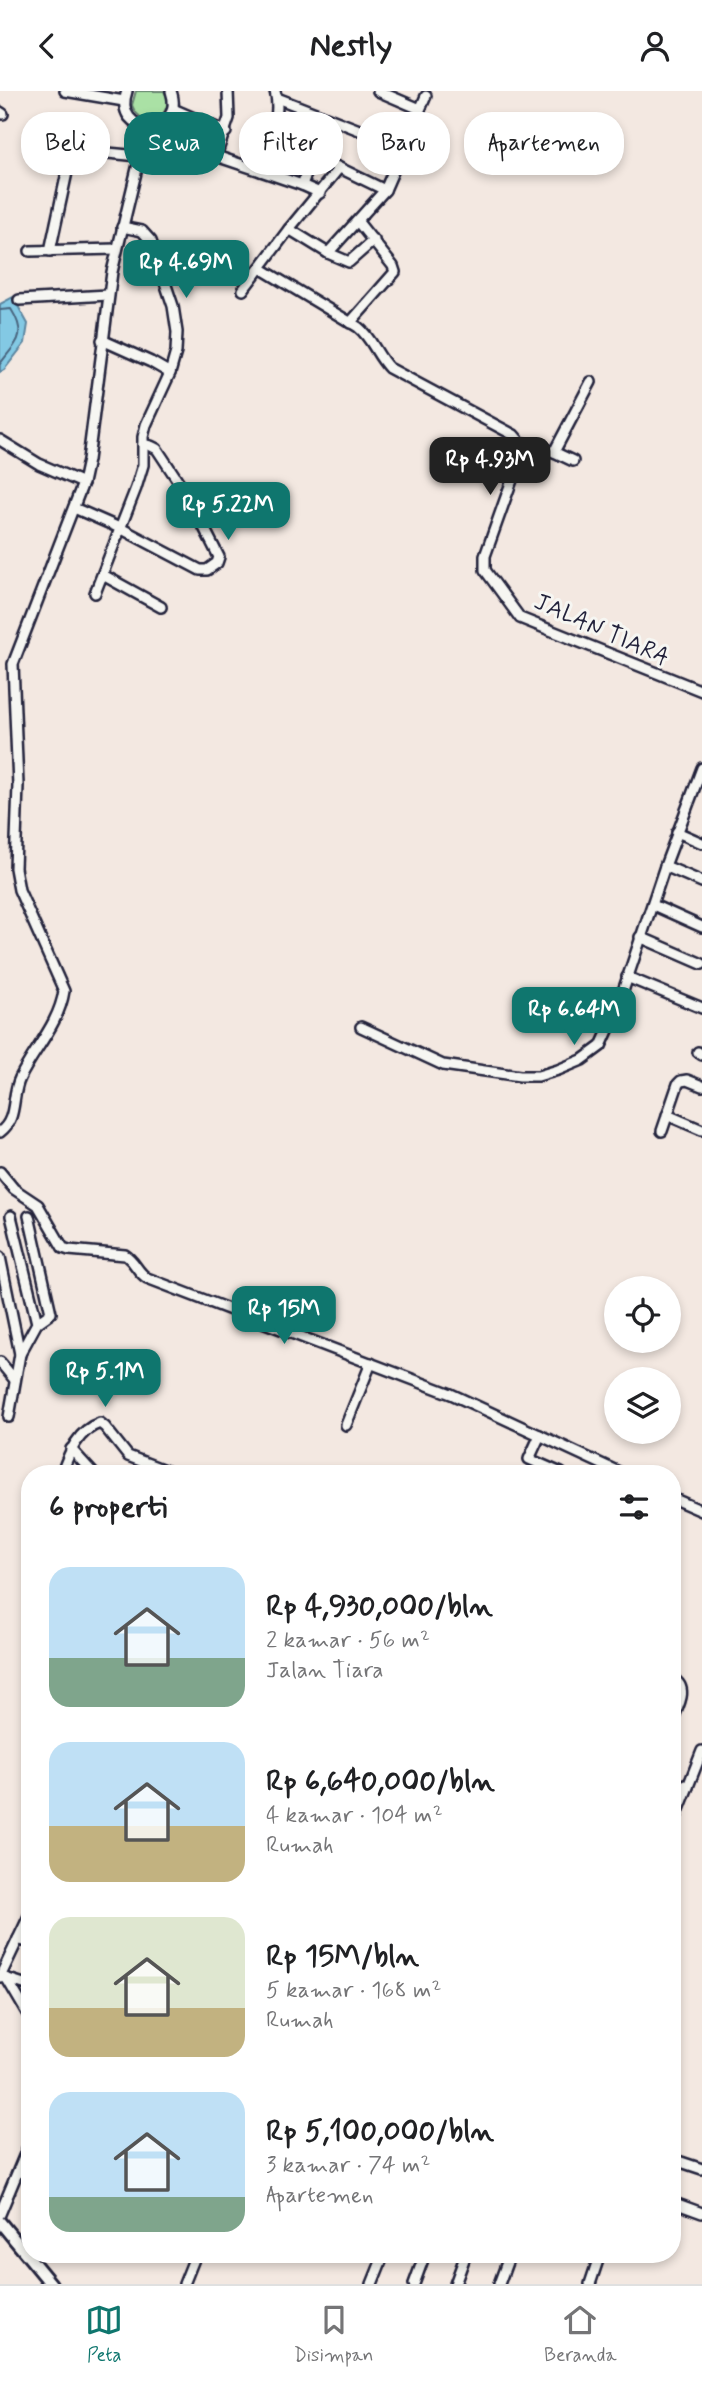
<!DOCTYPE html>
<html lang="id">
<meta charset="utf-8">
<style>
:root{--surface:#fff;--page:#f6f6f6;--text:#202124;--muted:#757577;--line:#e0e0e0;--accent:#0f766e}
body{margin:0;font-family:Mynerve,sans-serif;background:var(--page);color:var(--text);height:100vh;display:flex;flex-direction:column;font-size:26px;white-space:nowrap}
*{box-sizing:border-box;margin:0}
p{font-size:23px;color:var(--muted)}
.icon{flex:none;width:38px;height:38px;fill:none;stroke:currentColor;stroke-width:2;stroke-linecap:round;stroke-linejoin:round}
.map{position:relative;flex:1;overflow:hidden}
.sheet{position:absolute;left:21px;top:1374px;width:660px;height:798px;display:flex;flex-direction:column;background:var(--surface);border-radius:28px;box-shadow:0 4px 10px #0003}
.sheet>*{flex:none}
.banner{position:absolute;left:21px;top:21px;width:662px;height:63px;display:flex;gap:14px}
.fabs{position:absolute;left:604px;top:1185px;display:grid;gap:14px}
.fabs a{display:grid;place-items:center;width:77px;height:77px;border-radius:50%;background:var(--surface);box-shadow:0 4px 10px #0003;font-size:35px}
.price{position:absolute;translate:-50% -60px;padding:0 16px;border-radius:14px;background:var(--accent);color:#fff;font-size:23px;line-height:46px;filter:drop-shadow(0 2px 4px #0008)}
.price::after{content:'';position:absolute;left:50%;top:42px;width:21px;height:16px;margin-left:-10px;background:inherit;clip-path:polygon(0 0,100% 0,50% 100%)}
.price.active{background:#222;color:#fff}
ul{padding:0;list-style:none}
li{display:flex;align-items:center;gap:21px;height:175px;padding:0 28px}
li span{display:grid;place-items:center;flex:none;width:196px;height:140px;border-radius:21px;color:#555}
li>.icon{margin-inline-start:auto}
span .icon{width:84px;height:84px;fill:#fffc;stroke-width:1}
li b{font-size:30px}
h2{display:flex;justify-content:space-between;align-items:center;height:84px;padding:0 28px;font-size:30px}
.tag{padding:0 24px;border-radius:28px;background:var(--surface);box-shadow:0 4px 10px #0003;font-size:24px;line-height:63px}
.tag.active{background:var(--accent);color:#fff}
header{display:flex;justify-content:space-between;align-items:center;height:91px;padding:0 28px;background:var(--surface);font-size:32px;font-weight:700}
.tab-bar{display:flex;justify-content:space-around;align-items:center;height:98px;border-top:2px solid var(--line);background:var(--surface);font-size:19px;color:var(--muted)}
.tab-bar a{display:grid;justify-items:center;gap:4px}
.tab-bar .active{color:var(--accent)}
.map>svg:first-child{display:block}
.green{fill:#aae1a5;stroke:#668270;stroke-width:2}
.water{fill:#83c9e4;stroke:#5c86a0;stroke-width:2}
.lines{fill:none;stroke-linecap:round;stroke-linejoin:round}
.shore{stroke:#49657f;stroke-width:2}
.minor-casing{stroke:#22223b;stroke-width:14}
.major-casing{stroke:#22223b;stroke-width:16}
.minor{stroke:#f6f6f2;stroke-width:9}
.major{stroke:#f6f6f2;stroke-width:10}
.labels{text-anchor:middle;stroke-width:6;stroke-linejoin:round;paint-order:stroke}
.street-label{font-size:24px;fill:#22223b;stroke:#f6f6f2}
</style>
<header><svg class="icon" aria-label="back" viewBox="0 0 24 24"><path d="M15 5l-7 7 7 7"/></svg>Nestly<svg class="icon" aria-label="person" viewBox="0 0 24 24"><circle cx="12" cy="8" r="4"/><path d="M4 21q1-7 8-7t8 7"/></svg></header>
<div class="map">
<svg width="702" height="2193" viewBox="0 0 702 2193">
<rect width="100%" height="100%" fill="#f3e8e1"/>
<filter id="ink" filterUnits="userSpaceOnUse"><feTurbulence type="fractalNoise" baseFrequency=".0143" numOctaves="2"/><feDisplacementMap in="SourceGraphic" scale="14" xChannelSelector="R" yChannelSelector="G"/><feConvolveMatrix kernelMatrix="1 2 1 2 8 2 1 2 1" color-interpolation-filters="sRGB"/></filter>
<g filter="url(#ink)">
<path class="green" d="M136,0H164C178,25 142,42 132,14Z"/>
<polygon class="water" points="13,206 28,233 25,252 4,279 0,281 0,213"/>
<g class="lines">
<path class="shore" d="M0,219L11,218C28,245 17,250 0,273"/>
<defs>
<g id="minor">
<polyline points="65,0 124,10"/>
<path d="M127,0C111,47 187,46 171,0"/>
<polyline points="228,0 229,27 216,65 302,94 320,102"/>
<polyline points="378,0 420,18"/>
<polyline points="277,7 403,56"/>
<polyline points="173,18 226,41"/>
<polyline points="0,21 3,23"/>
<polyline points="56,57 139,65"/>
<polyline points="313,64 385,99"/>
<path d="M261,80C269,56 282,26 275,0"/>
<polyline points="302,94 313,64 321,24"/>
<polyline points="289,138 328,162 349,171 374,149"/>
<polyline points="30,160 117,158"/>
<polyline points="50,160 72,58"/>
<polyline points="328,162 385,99 426,5"/>
<path d="M260,177L358,236C372,247 377,265 389,277L514,344L520,351L522,361L485,465V479L520,527L702,600"/>
<polyline points="243,199 289,138 339,77"/>
<polyline points="19,209 108,204"/>
<polyline points="350,232 395,181 393,175 358,131"/>
<polyline points="102,249 151,271 170,282"/>
<polyline points="0,349 39,373 83,392"/>
<polyline points="520,351 554,361 591,291"/>
<polyline points="554,361 573,370"/>
<polyline points="74,417 122,438 200,479 207,479 217,472 219,466 188,405 157,358 151,355 143,353"/>
<polyline points="103,484 161,516"/>
<polyline points="95,502 136,397 143,374 143,346 146,334 170,282 176,261 177,241 173,215 151,150 142,140 122,136"/>
<polyline points="677,741 702,752"/>
<polyline points="665,775 702,791"/>
<polyline points="653,814 702,836"/>
<polyline points="640,846 702,873"/>
<polyline points="627,886 702,917"/>
<polyline points="361,936 443,974 520,985 538,985 558,979 582,969 601,955 615,924 665,775 702,677"/>
<polyline points="698,961 702,964"/>
<polyline points="667,1024 702,1039"/>
<polyline points="662,1040 678,993 681,990 687,989 702,995"/>
<path d="M0,1041C18,1028 11,1005 20,987C34,958 59,933 64,900L19,799L15,777L18,694L13,573L83,392L88,369L112,181L147,36"/>
<path d="M0,1081L14,1098L38,1114L63,1157L69,1159L125,1164C135,1170 137,1181 147,1187L451,1303L621,1382"/>
<polyline points="11,1125 37,1232 20,1263"/>
<polyline points="29,1125 51,1222 37,1232"/>
<polyline points="0,1166 20,1263 9,1326"/>
<polyline points="0,1271 15,1289"/>
<polyline points="346,1334 371,1272"/>
<polyline points="540,1344 529,1368 561,1382"/>
<polyline points="71,1358 93,1382"/>
<path d="M62,1382C69,1362 78,1339 100,1332L105,1336L128,1365L172,1382"/>
<polyline points="672,1407 702,1420"/>
<path d="M672,1587C690,1597 678,1615 672,1630"/>
<polyline points="672,1690 688,1696"/>
<polyline points="672,1736 702,1660"/>
<polyline points="18,1848 30,1852"/>
<polyline points="0,1886 30,1823"/>
<polyline points="5,1887 30,1895"/>
<polyline points="7,1888 30,1927"/>
<polyline points="672,2068 702,2078"/>
<polyline points="672,2111 702,2122"/>
<polyline points="0,2123 30,2051"/>
<polyline points="184,2193 196,2163"/>
<polyline points="372,2193 384,2163"/>
<polyline points="414,2193 425,2163"/>
<polyline points="455,2193 466,2163"/>
<polyline points="499,2193 510,2163"/>
<polyline points="590,2193 600,2163"/>
</g>
<polyline id="major" points="0,2131 51,2193"/>
</defs>
<use href="#minor" class="minor-casing"/>
<use href="#major" class="major-casing"/>
<use href="#minor" class="minor"/>
<use href="#major" class="major"/>
</g>
</g>
<g class="labels">
<g class="street-label">
<text transform="translate(602 538) rotate(24)" y="8">JALAN TIARA</text>
</g>
</g>
</svg>
<div class="fabs">
<a><svg class="icon" aria-label="locate" viewBox="0 0 24 24"><circle cx="12" cy="12" r="6"/><path d="M12 2v4M12 18v4M2 12h4M18 12h4"/></svg></a>
<a><svg class="icon" aria-label="layers" viewBox="0 0 24 24"><path d="M12 4l9 5-9 5-9-5zM3 14l9 5 9-5"/></svg></a>
</div>
<b class="price" style="left:186px;top:209px">Rp 4.69M</b>
<b class="price active" style="left:490px;top:406px">Rp 4.93M</b>
<b class="price" style="left:228px;top:451px">Rp 5.22M</b>
<b class="price" style="left:574px;top:956px">Rp 6.64M</b>
<b class="price" style="left:284px;top:1255px">Rp 15M</b>
<b class="price" style="left:105px;top:1318px">Rp 5.1M</b>
<div class="banner">
<a class="tag">Beli</a>
<a class="tag active">Sewa</a>
<a class="tag">Filter</a>
<a class="tag">Baru</a>
<a class="tag">Apartemen</a>
</div>
<section class="sheet">
<h2>6 properti<svg class="icon" aria-label="filters" viewBox="0 0 24 24"><path d="M4 7h16M4 17h16"/><circle cx="9" cy="7" r="2"/><circle cx="15" cy="17" r="2"/></svg></h2>
<ul>
<li><span style="background:linear-gradient(#bfe0f5 65%,#7fa58c 0)"><svg class="icon" aria-label="home" viewBox="0 0 24 24"><path d="M3 11l9-7 9 7M6 9v11h12V9"/></svg></span><div><b>Rp 4,930,000/bln</b><p>2 kamar · 56 m²</p><p>Jalan Tiara</p></div></li>
<li><span style="background:linear-gradient(#bfe0f5 60%,#c2b280 0)"><svg class="icon" aria-label="home" viewBox="0 0 24 24"><path d="M3 11l9-7 9 7M6 9v11h12V9"/></svg></span><div><b>Rp 6,640,000/bln</b><p>4 kamar · 104 m²</p><p>Rumah</p></div></li>
<li><span style="background:linear-gradient(#dfe7d0 65%,#c2b280 0)"><svg class="icon" aria-label="home" viewBox="0 0 24 24"><path d="M3 11l9-7 9 7M6 9v11h12V9"/></svg></span><div><b>Rp 15M/bln</b><p>5 kamar · 168 m²</p><p>Rumah</p></div></li>
<li><span style="background:linear-gradient(#bfe0f5 75%,#7fa58c 0)"><svg class="icon" aria-label="home" viewBox="0 0 24 24"><path d="M3 11l9-7 9 7M6 9v11h12V9"/></svg></span><div><b>Rp 5,100,000/bln</b><p>3 kamar · 74 m²</p><p>Apartemen</p></div></li>
</ul>
</section>
</div>
<nav class="tab-bar">
<a class="active"><svg class="icon" aria-label="map" viewBox="0 0 24 24"><path d="M3 6l6-2 6 2 6-2v14l-6 2-6-2-6 2zM9 4v14M15 6v14"/></svg>Peta</a>
<a><svg class="icon" aria-label="saved" viewBox="0 0 24 24"><path d="M7 4h10v16l-5-4-5 4z"/></svg>Disimpan</a>
<a><svg class="icon" aria-label="home" viewBox="0 0 24 24"><path d="M3 11l9-7 9 7M6 9v11h12V9"/></svg>Beranda</a>
</nav>
